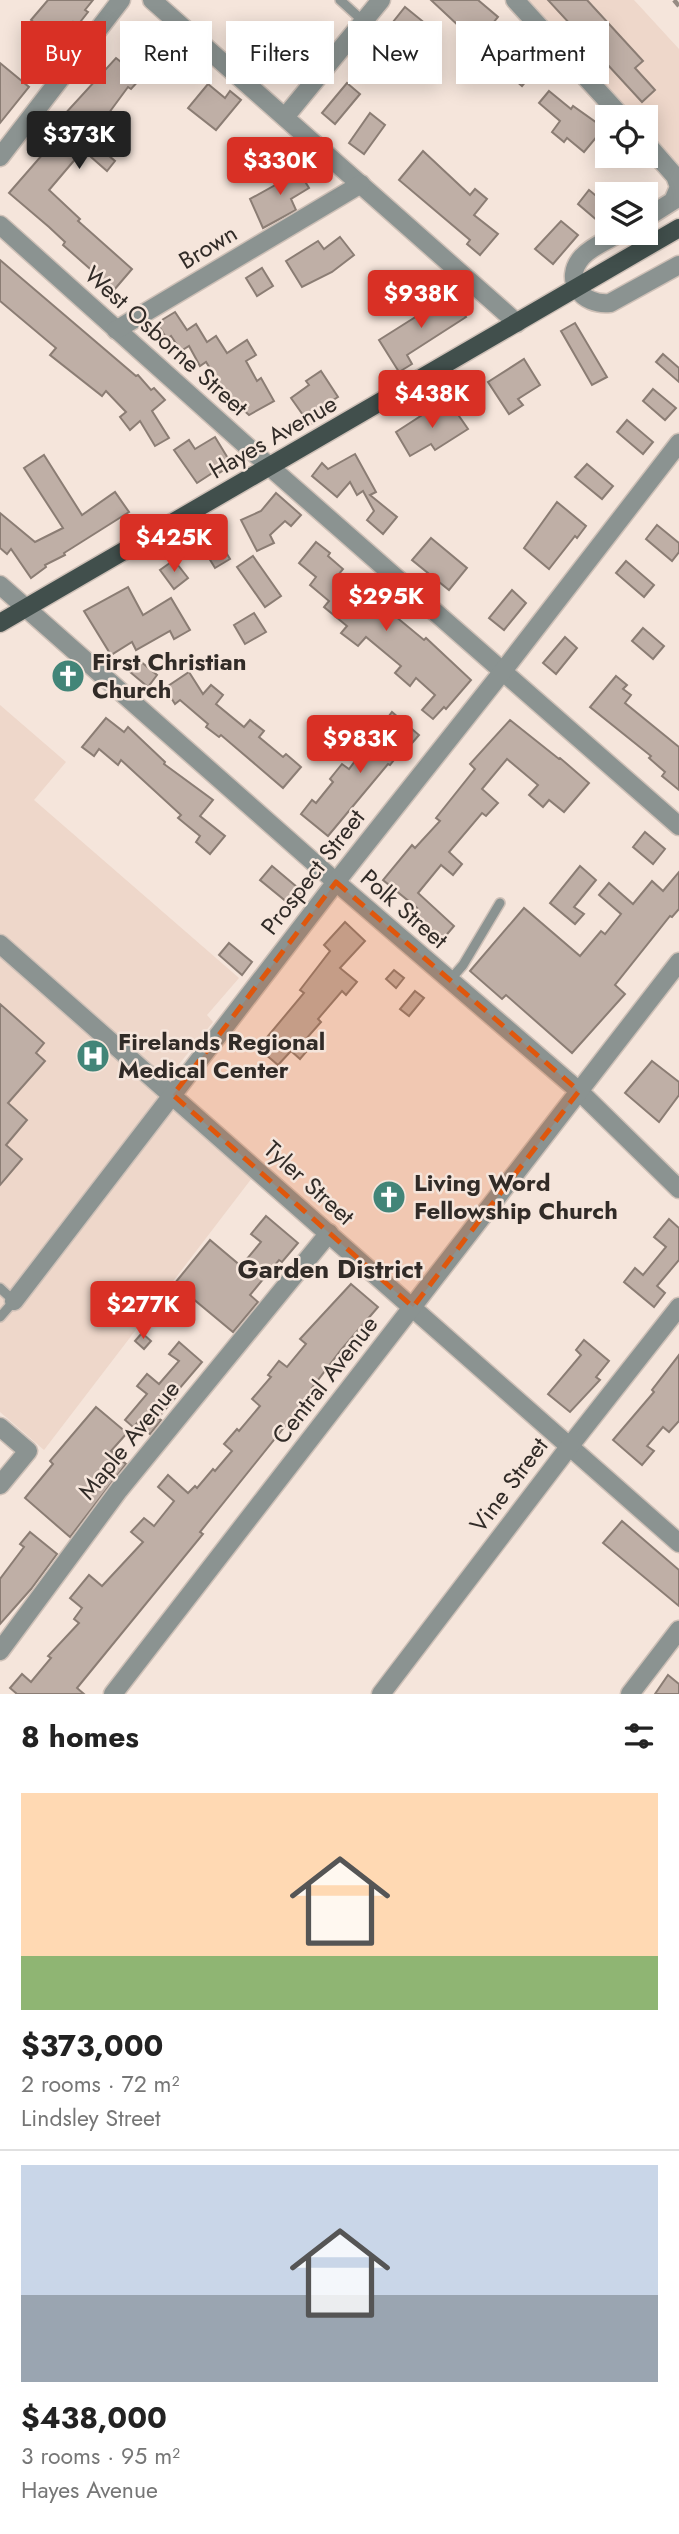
<!DOCTYPE html>
<meta charset="utf-8">
<style>
:root{--surface:#fff;--page:#f2f2f2;--text:#222;--muted:#767676;--line:#e0e0e0;--accent:#d93025}
body{margin:0;font-family:Jost,sans-serif;background:var(--page);color:var(--text);height:100vh;display:flex;flex-direction:column;font-size:26px;white-space:nowrap}
*{box-sizing:border-box;margin:0}
p{font-size:23px;color:var(--muted)}
.icon{flex:none;width:38px;height:38px;fill:none;stroke:currentColor;stroke-width:2;stroke-linecap:round;stroke-linejoin:round}
.map{position:relative;height:1694px;overflow:hidden}
.sheet{display:flex;flex-direction:column;background:var(--surface);flex:1}
.sheet>*{flex:none}
.top-card{position:absolute;left:21px;top:21px;width:637px;height:63px;display:flex;gap:14px}
.controls{position:absolute;left:595px;top:105px;display:grid;gap:14px}
.controls a{display:grid;place-items:center;width:63px;height:63px;border-radius:0px;background:var(--surface);box-shadow:0 4px 18px #0003;font-size:35px}
.price{position:absolute;translate:-50% -60px;padding:0 16px;border-radius:7px;background:var(--accent);color:#fff;font-size:23px;line-height:46px;filter:drop-shadow(0 2px 4px #0008)}
.price::after{content:'';position:absolute;left:50%;top:42px;width:21px;height:16px;margin-left:-10px;background:inherit;clip-path:polygon(0 0,100% 0,50% 100%)}
.price.current{background:#222;color:#fff}
ul{padding:0;list-style:none}
li{display:grid;align-content:center;gap:14px;height:371px;padding:0 21px}
li+li{border-top:2px solid var(--line)}
li span{display:grid;place-items:center;height:217px;border-radius:0px;color:#555}
li>.icon{margin-inline-start:auto}
span .icon{width:126px;height:126px;fill:#fffc;stroke-width:1}
li b{font-size:30px}
h2{display:flex;justify-content:space-between;align-items:center;height:84px;padding:0 21px;font-size:30px}
.chip{padding:0 24px;border-radius:0px;background:var(--surface);box-shadow:0 4px 18px #0003;font-size:24px;line-height:63px}
.chip.current{background:var(--accent);color:#fff}
.map>svg:first-child{display:block}
.built{fill:#eed7ca}
.building{fill:#bfafa6;stroke:#8b7d74;stroke-width:2}
.lines{fill:none;stroke-linecap:round;stroke-linejoin:round}
.service-casing{stroke:#cec0b7;stroke-width:12}
.minor-casing{stroke:#cec0b7;stroke-width:21}
.tertiary-casing{stroke:#cec0b7;stroke-width:21}
.primary-casing{stroke:#cec0b7;stroke-width:21}
.service{stroke:#8b9391;stroke-width:9}
.minor{stroke:#8b9391;stroke-width:18}
.tertiary{stroke:#8b9391;stroke-width:18}
.primary{stroke:#414f4c;stroke-width:18}
.rail{stroke:#968b83;stroke-width:4.5;stroke-dasharray:12 12;stroke-linecap:butt}
.marked{fill:#df570d;fill-opacity:0.2;stroke:#df570d;stroke-width:5;stroke-dasharray:14 9;stroke-linejoin:round}
.labels{text-anchor:middle;stroke-width:5;stroke-linejoin:round;paint-order:stroke}
.street-label{font-size:24px;fill:#312b27;stroke:#f5e5db}
.poi-label{font-size:24px;font-weight:bold;fill:#312b27;stroke:#f5e5db;text-anchor:start}
.neighbourhood-label{font-size:26px;font-weight:bold;fill:#312b27;stroke:#f5e5db}
</style>
<div class="map">
<svg width="679" height="1694" viewBox="0 0 679 1694">
<rect width="100%" height="100%" fill="#f5e5db"/>
<g class="built">
<polygon points="514,0 634,0 679,49 679,173 646,138 646,117 626,117"/>
<polygon points="0,705 66,762 34,800 239,978 207,1015 213,1022 159,1089 255,1174 44,1450 0,1412"/>
</g>
<g class="building">
<polygon points="48,0 93,0 85,10 88,12 77,26 73,22 57,42 31,20"/>
<polygon points="431,0 478,0 498,17 477,43"/>
<polygon points="548,0 587,0 643,61 635,68 655,90 642,102"/>
<polygon points="405,7 426,24 405,48 385,32"/>
<polygon points="255,24 284,49 290,42 305,54 285,79 255,53 253,56 238,43"/>
<polygon points="527,51 541,63 522,86 508,74"/>
<polygon points="116,58 141,78 131,89 128,87 100,125 119,141 108,155 115,161 107,171 83,150 49,190 80,219 78,221 132,269 114,290 63,245 65,242 49,227 9,193 57,138 52,134 65,118 63,116"/>
<polygon points="0,63 29,87 0,123"/>
<polygon points="347,83 360,94 335,124 322,113"/>
<polygon points="208,84 225,98 230,91 241,100 216,130 188,108"/>
<polygon points="549,91 571,109 573,106 604,128 584,152 567,138 564,142 552,132 560,121 539,103"/>
<polygon points="370,113 385,125 364,154 349,143"/>
<polygon points="423,151 470,195 475,189 487,199 474,215 498,234 480,255 467,244 470,240 399,180"/>
<polygon points="293,162 309,188 291,199 296,210 263,228 250,199 286,179 280,170"/>
<polygon points="589,190 607,205 606,228 578,204"/>
<polygon points="561,221 578,235 553,264 535,249"/>
<polygon points="340,237 354,255 332,272 302,287 286,261 318,241 324,249"/>
<polygon points="0,260 136,376 138,375 151,390 154,388 165,400 152,411 169,438 155,446 140,421 130,430 120,417 126,412 106,391 102,396 50,355 56,348 0,301"/>
<polygon points="262,268 273,286 257,296 246,278"/>
<polygon points="451,294 466,317 407,355 412,364 399,372 379,340 417,316 415,313"/>
<polygon points="175,312 187,330 196,324 207,342 216,336 227,353 247,340 256,355 246,361 257,381 261,378 274,401 249,415 227,395 206,362 200,366 189,346 181,351 171,336 167,339 157,323"/>
<polygon points="575,323 607,377 592,385 561,331"/>
<polygon points="663,354 679,368 679,382 656,362"/>
<polygon points="524,359 540,385 518,399 523,405 509,414 488,382"/>
<polygon points="321,371 338,397 317,410 322,417 310,425 291,398 309,385 306,381"/>
<polygon points="653,389 676,408 665,420 643,401"/>
<polygon points="450,403 468,429 435,450 431,444 410,456 396,432 430,410 432,414"/>
<polygon points="627,420 653,442 643,454 617,432"/>
<polygon points="215,437 232,465 216,475 214,472 197,483 174,450 189,440 195,449"/>
<polygon points="355,454 376,492 370,495 397,517 383,534 367,520 374,511 363,491 357,495 350,482 337,497 312,476 322,463 328,469"/>
<polygon points="44,455 82,515 115,492 129,512 64,553 65,555 45,565 46,567 31,578 11,549 7,554 0,548 0,513 35,542 63,528 24,468"/>
<polygon points="587,464 613,486 602,499 575,477"/>
<polygon points="276,493 301,515 291,526 285,521 270,535 274,543 257,551 241,520 261,511"/>
<polygon points="557,502 586,526 577,538 575,536 549,569 524,548"/>
<polygon points="657,525 679,543 679,552 672,561 646,539"/>
<polygon points="216,536 230,559 215,568 201,545"/>
<polygon points="431,538 467,568 449,590 412,560"/>
<polygon points="316,542 330,553 328,556 343,569 338,575 369,601 372,597 424,640 426,638 471,680 446,709 444,707 433,719 422,710 435,695 416,678 410,686 395,673 401,666 366,637 358,646 341,633 347,626 324,607 329,601 310,585 316,577 299,563"/>
<polygon points="253,556 281,596 265,607 237,567"/>
<polygon points="174,560 188,578 174,589 160,570"/>
<polygon points="626,561 654,585 644,597 616,573"/>
<polygon points="128,587 143,615 171,598 190,630 174,639 170,631 136,650 132,642 111,655 84,611"/>
<polygon points="512,590 526,603 504,630 489,618"/>
<polygon points="254,613 266,632 245,644 234,625"/>
<polygon points="643,628 664,646 653,659 632,641"/>
<polygon points="565,637 577,648 556,674 543,663"/>
<polygon points="140,661 157,675 148,687 130,672"/>
<polygon points="189,672 203,694 211,685 223,695 216,704 244,727 250,720 264,731 259,737 283,757 286,754 301,767 283,788 221,735 219,737 206,727 208,724 180,700 175,704 165,688"/>
<polygon points="616,676 627,685 623,689 631,695 625,703 679,747 679,790 662,776 665,772 649,758 651,756 590,707"/>
<polygon points="392,712 419,735 407,749 404,747 390,765 388,764 328,836 301,814 312,800 316,803 333,782 330,779 342,764 349,769"/>
<polygon points="106,718 124,732 128,727 165,762 164,764 213,800 200,816 225,836 210,854 196,842 200,836 178,818 181,815 121,760 118,765 99,749 94,756 82,747"/>
<polygon points="510,720 559,759 560,758 589,783 564,812 549,800 543,807 529,795 538,785 507,759 482,789 498,803 486,816 482,813 449,852 462,864 453,875 441,865 418,893 454,926 443,939 412,914 417,908 383,880 412,845 415,848 440,821 436,818 475,769 470,764"/>
<polygon points="645,832 665,849 653,864 633,847"/>
<polygon points="272,866 304,893 293,907 260,880"/>
<polygon points="580,866 596,880 574,907 584,914 575,924 550,903"/>
<polygon points="679,872 679,909 672,917 670,916 615,985 625,994 572,1053 506,995 502,999 470,971 524,908 580,956 601,931 605,934 621,914 599,895 609,883 633,904 652,881 663,891"/>
<polygon points="345,922 365,941 340,968 357,982 346,995 342,991 318,1019 321,1022 305,1040 312,1045 300,1059 291,1051 278,1065 258,1048 304,993 300,990 330,951 324,945"/>
<polygon points="229,943 252,962 242,975 219,955"/>
<polygon points="394,970 404,978 396,988 386,979"/>
<polygon points="415,991 424,998 409,1016 400,1009"/>
<polygon points="0,1004 44,1043 36,1053 45,1061 8,1103 27,1120 6,1145 22,1159 0,1185"/>
<polygon points="652,1061 679,1082 679,1095 659,1122 625,1093"/>
<polygon points="266,1216 298,1243 282,1262 279,1260 250,1295 258,1302 233,1332 192,1298 172,1322 159,1311 179,1287 175,1283 210,1240 241,1266 261,1242 251,1234"/>
<polygon points="669,1219 679,1228 679,1260 657,1286 665,1293 654,1307 624,1282 635,1268 643,1275 666,1247 654,1237"/>
<polygon points="351,1284 378,1307 341,1350 312,1388 314,1390 200,1532 203,1534 77,1688 84,1694 17,1694 10,1688 22,1674 31,1682 51,1658 48,1656 79,1623 74,1619 82,1608 70,1598 89,1575 102,1586 143,1542 131,1532 144,1518 154,1526 174,1501 158,1487 168,1475 188,1493 195,1486 197,1488 213,1469 215,1471 232,1451 224,1444 237,1429 239,1431 260,1406 252,1399 271,1377 268,1375 279,1361 287,1367 306,1344 300,1339"/>
<polygon points="142,1333 151,1341 144,1349 135,1341"/>
<polygon points="584,1340 609,1361 596,1377 600,1380 570,1412 548,1394 581,1355 576,1350"/>
<polygon points="179,1342 202,1362 173,1396 175,1398 158,1418 161,1420 150,1434 137,1423 133,1427 125,1420 147,1394 137,1386 147,1374 159,1384 179,1361 169,1354"/>
<polygon points="679,1355 679,1421 669,1432 663,1427 647,1446 654,1451 642,1465 613,1440 654,1392 652,1390"/>
<polygon points="96,1407 127,1433 111,1451 126,1464 70,1537 25,1498 53,1464 50,1461"/>
<polygon points="622,1521 679,1570 679,1606 603,1543"/>
<polygon points="30,1532 57,1554 31,1589 0,1624 0,1579 24,1547 20,1544"/>
<polygon points="668,1675 679,1684 679,1694 655,1694"/>
</g>
<g class="lines">
<defs>
<g id="service">
<polyline points="340,0 363,21"/>
<polyline points="450,980 463,965 500,903"/>
<polyline points="0,1288 14,1301 0,1317"/>
</g>
<g id="minor">
<polyline points="152,0 517,323"/>
<polyline points="285,117 381,0"/>
<polyline points="0,157 121,0"/>
<polyline points="0,225 270,467 679,826"/>
<polyline points="116,330 361,184"/>
<polyline points="0,585 336,882 579,1091 679,1189"/>
<polyline points="0,944 679,1543"/>
<polyline points="14,1301 336,882 503,671 679,443"/>
<polyline points="0,1427 28,1451 0,1485"/>
<polyline points="0,1651 119,1490 329,1233"/>
<polyline points="381,1694 569,1447 679,1307"/>
<polyline points="630,1694 679,1630"/>
</g>
<g id="tertiary">
<polyline points="515,0 622,117"/>
<polyline points="646,143 675,176 679,187 673,201 646,218"/>
<path d="M620,233C608,240 592,246 582,257C562,280 582,306 610,303L679,265"/>
<polyline points="113,1694 679,962"/>
</g>
<polyline id="primary" points="0,623 679,228"/>
</defs>
<use href="#service" class="service-casing"/>
<use href="#minor" class="minor-casing"/>
<use href="#tertiary" class="tertiary-casing"/>
<use href="#primary" class="primary-casing"/>
<use href="#service" class="service"/>
<use href="#minor" class="minor"/>
<use href="#tertiary" class="tertiary"/>
<use href="#primary" class="primary"/>
<polyline class="rail" points="674,0 679,6"/>
</g>
<path class="marked" d="M336,882L579,1091L413,1307L173,1095Z"/>
<defs>
<symbol id="church-disc" viewBox="-11 -11 22 22"><circle r="9.5" fill="#428578" stroke="#f5e5db"/><path d="M-1.2-6h2.4v3.5h3.3v2.4h-3.3V6h-2.4V-.1h-3.3v-2.4h3.3Z" fill="#fff"/></symbol>
<symbol id="hospital-disc" viewBox="-11 -11 22 22"><circle r="9.5" fill="#428578" stroke="#f5e5db"/><path d="M-5-5h3v3.5h4V-5h3V5h-3V1.5h-4V5h-3Z" fill="#fff"/></symbol>
</defs>
<g fill-rule="evenodd">
<use href="#church-disc" x="49" y="657" width="38" height="38"/>
<use href="#hospital-disc" x="74" y="1037" width="38" height="38"/>
<use href="#church-disc" x="370" y="1178" width="38" height="38"/>
</g>
<g class="labels">
<g class="street-label">
<text transform="translate(208 247) rotate(-31)" y="8">Brown</text>
<text transform="translate(166 341) rotate(42)" y="8">West Osborne Street</text>
<text transform="translate(273 437) rotate(-30)" y="8">Hayes Avenue</text>
<text transform="translate(313 872) rotate(-52)" y="8">Prospect Street</text>
<text transform="translate(404 909) rotate(41)" y="8">Polk Street</text>
<text transform="translate(309 1183) rotate(42)" y="8">Tyler Street</text>
<text transform="translate(325 1380) rotate(-52)" y="8">Central Avenue</text>
<text transform="translate(129 1440) rotate(-51)" y="8">Maple Avenue</text>
<text transform="translate(509 1485) rotate(-53)" y="8">Vine Street</text>
</g>
<g class="poi-label">
<text x="92" y="670">First Christian<tspan x="92" dy="28">Church</tspan></text>
<text x="118" y="1050">Firelands Regional<tspan x="118" dy="28">Medical Center</tspan></text>
<text x="414" y="1191">Living Word<tspan x="414" dy="28">Fellowship Church</tspan></text>
</g>
<g class="neighbourhood-label">
<text x="330" y="1278">Garden District</text>
</g>
</g>
</svg>
<div class="controls">
<a><svg class="icon" aria-label="locate" viewBox="0 0 24 24"><circle cx="12" cy="12" r="6"/><path d="M12 2v4M12 18v4M2 12h4M18 12h4"/></svg></a>
<a><svg class="icon" aria-label="layers" viewBox="0 0 24 24"><path d="M12 4l9 5-9 5-9-5zM3 14l9 5 9-5"/></svg></a>
</div>
<b class="price current" style="left:79px;top:171px">$373K</b>
<b class="price" style="left:280px;top:197px">$330K</b>
<b class="price" style="left:421px;top:330px">$938K</b>
<b class="price" style="left:432px;top:430px">$438K</b>
<b class="price" style="left:174px;top:574px">$425K</b>
<b class="price" style="left:386px;top:633px">$295K</b>
<b class="price" style="left:360px;top:775px">$983K</b>
<b class="price" style="left:143px;top:1341px">$277K</b>
<div class="top-card">
<a class="chip current">Buy</a>
<a class="chip">Rent</a>
<a class="chip">Filters</a>
<a class="chip">New</a>
<a class="chip">Apartment</a>
</div>
</div>
<section class="sheet">
<h2>8 homes<svg class="icon" aria-label="filters" viewBox="0 0 24 24"><path d="M4 7h16M4 17h16"/><circle cx="9" cy="7" r="2"/><circle cx="15" cy="17" r="2"/></svg></h2>
<ul>
<li><span style="background:linear-gradient(#ffd9b3 75%,#8fb573 0)"><svg class="icon" aria-label="home" viewBox="0 0 24 24"><path d="M3 11l9-7 9 7M6 9v11h12V9"/></svg></span><div><b>$373,000</b><p>2 rooms · 72 m²</p><p>Lindsley Street</p></div></li>
<li><span style="background:linear-gradient(#c9d6e8 60%,#9aa5b1 0)"><svg class="icon" aria-label="home" viewBox="0 0 24 24"><path d="M3 11l9-7 9 7M6 9v11h12V9"/></svg></span><div><b>$438,000</b><p>3 rooms · 95 m²</p><p>Hayes Avenue</p></div></li>
</ul>
</section>
